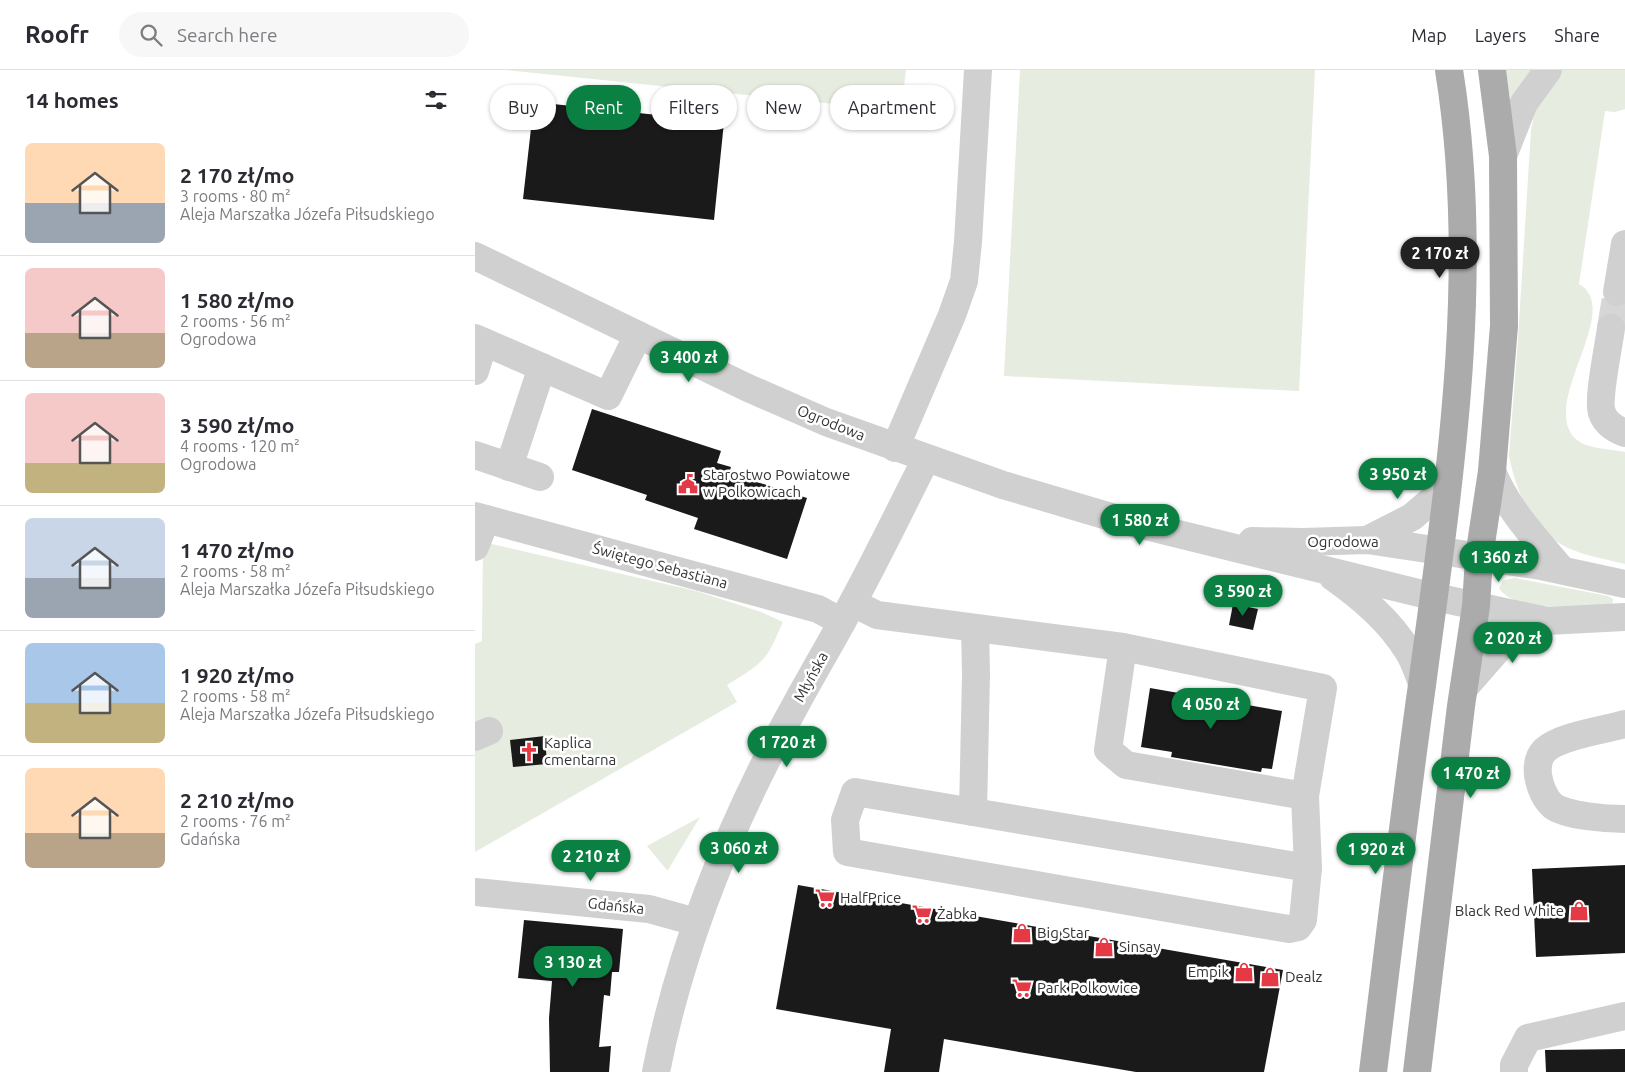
<!DOCTYPE html>
<meta charset="utf-8">
<style>
:root{--surface:#fff;--page:#f7f7f7;--text:#2b2b33;--muted:#7c7c81;--line:#e1e1e2;--accent:#0b8043}
body{margin:0;font-family:Ubuntu,sans-serif;background:var(--page);color:var(--text);height:100vh;display:flex;flex-direction:column;font-size:19px;white-space:nowrap}
*{box-sizing:border-box;margin:0}
p{font-size:16px;color:var(--muted)}
.icon{flex:none;width:28px;height:28px;fill:none;stroke:currentColor;stroke-width:2;stroke-linecap:round;stroke-linejoin:round}
.map{position:relative;flex:1;overflow:hidden}
.sheet{display:flex;flex-direction:column;background:var(--surface);width:475px}
.sheet>*{flex:none}
.guide{position:absolute;left:15px;top:15px;width:475px;height:45px;display:flex;gap:10px}
.price{position:absolute;translate:-50% -42px;padding:0 11px;border-radius:18px;background:var(--accent);color:#fff;font-size:16px;line-height:32px;filter:drop-shadow(0 1px 2px #0008)}
.price::after{content:'';position:absolute;left:50%;top:30px;width:15px;height:11px;margin-left:-8px;background:inherit;clip-path:polygon(0 0,100% 0,50% 100%)}
.price.on{background:#222;color:#fff}
ul{padding:0;list-style:none}
li{display:flex;align-items:center;gap:15px;height:125px;padding:0 25px}
li+li{border-top:1px solid var(--line)}
li span{display:grid;place-items:center;flex:none;width:140px;height:100px;border-radius:8px;color:#555}
li>.icon{margin-inline-start:auto}
span .icon{width:60px;height:60px;fill:#fffc;stroke-width:1}
li b{font-size:21px}
h2{display:flex;justify-content:space-between;align-items:center;height:60px;padding:0 25px;font-size:21px}
.tag{padding:0 18px;border-radius:22px;background:var(--surface);box-shadow:0 1px 4px #0004;font-size:18px;line-height:45px}
.tag.on{background:var(--accent);color:#fff}
header{display:flex;align-items:center;gap:30px;box-sizing:border-box;height:70px;padding:0 25px;background:var(--surface);border-bottom:1px solid var(--line)}
header strong{font-size:24px}
nav{display:flex;gap:28px;margin-inline-start:auto;font-size:18px}
.search{width:350px;height:45px;background:var(--page);display:flex;align-items:center;gap:12px;box-sizing:border-box;padding:0 18px;border-radius:28px;color:var(--muted);font-size:19px}
main{display:flex;flex:1;min-height:0}
.map>svg:first-child{display:block}
.green{fill:#e6ecdf}
.building{fill:#1a1a1a}
.lines{fill:none;stroke-linecap:round;stroke-linejoin:round}
.minor-tunnel{stroke:#d6d6d6;stroke-width:28;stroke-dasharray:28 14;stroke-linecap:butt}
.minor{stroke:#d0d0d0;stroke-width:28}
.major{stroke:#ababab;stroke-width:28}
.labels{text-anchor:middle;stroke-width:5;stroke-linejoin:round;paint-order:stroke}
.street-label{font-size:15px;fill:#333;stroke:#fff}
.poi-label{font-size:15px;fill:#333;stroke:#fff;text-anchor:start}
</style>
<header>
<strong>Roofr</strong>
<div class="search"><svg class="icon" aria-label="search" viewBox="0 0 24 24"><circle cx="10" cy="10" r="6"/><path d="M15 15l6 6"/></svg>Search here</div>
<nav><a>Map</a><a>Layers</a><a>Share</a></nav>
</header>
<main>
<section class="sheet">
<h2>14 homes<svg class="icon" aria-label="filters" viewBox="0 0 24 24"><path d="M4 7h16M4 17h16"/><circle cx="9" cy="7" r="2"/><circle cx="15" cy="17" r="2"/></svg></h2>
<ul>
<li><span style="background:linear-gradient(#ffd9b3 60%,#9aa5b1 0)"><svg class="icon" aria-label="home" viewBox="0 0 24 24"><path d="M3 11l9-7 9 7M6 9v11h12V9"/></svg></span><div><b>2 170 zł/mo</b><p>3 rooms · 80 m²</p><p>Aleja Marszałka Józefa Piłsudskiego</p></div></li>
<li><span style="background:linear-gradient(#f6c9c9 65%,#b9a48a 0)"><svg class="icon" aria-label="home" viewBox="0 0 24 24"><path d="M3 11l9-7 9 7M6 9v11h12V9"/></svg></span><div><b>1 580 zł/mo</b><p>2 rooms · 56 m²</p><p>Ogrodowa</p></div></li>
<li><span style="background:linear-gradient(#f6c9c9 70%,#c2b280 0)"><svg class="icon" aria-label="home" viewBox="0 0 24 24"><path d="M3 11l9-7 9 7M6 9v11h12V9"/></svg></span><div><b>3 590 zł/mo</b><p>4 rooms · 120 m²</p><p>Ogrodowa</p></div></li>
<li><span style="background:linear-gradient(#c9d6e8 60%,#9aa5b1 0)"><svg class="icon" aria-label="home" viewBox="0 0 24 24"><path d="M3 11l9-7 9 7M6 9v11h12V9"/></svg></span><div><b>1 470 zł/mo</b><p>2 rooms · 58 m²</p><p>Aleja Marszałka Józefa Piłsudskiego</p></div></li>
<li><span style="background:linear-gradient(#a9c7e8 60%,#c2b280 0)"><svg class="icon" aria-label="home" viewBox="0 0 24 24"><path d="M3 11l9-7 9 7M6 9v11h12V9"/></svg></span><div><b>1 920 zł/mo</b><p>2 rooms · 58 m²</p><p>Aleja Marszałka Józefa Piłsudskiego</p></div></li>
<li><span style="background:linear-gradient(#ffd9b3 65%,#b9a48a 0)"><svg class="icon" aria-label="home" viewBox="0 0 24 24"><path d="M3 11l9-7 9 7M6 9v11h12V9"/></svg></span><div><b>2 210 zł/mo</b><p>2 rooms · 76 m²</p><p>Gdańska</p></div></li>
</ul>
</section>
<div class="map">
<svg width="1150" height="1002" viewBox="0 0 1150 1002">
<rect width="100%" height="100%" fill="#fff"/>
<g class="green">
<polygon points="31,0 431,0 426,41"/>
<polygon points="545,0 840,0 824,321 529,306"/>
<polygon points="1031,0 1059,0 1036,35"/>
<path d="M1084,0H1150V39L1140,42L1130,41L1104,214C1150,240 1061,336 1102,370C1113,379 1136,379 1150,382V494C1131,489 1109,486 1091,477C1057,460 1041,421 1034,386L1043,269L1056,60L1061,35Z"/>
<path d="M8,472L221,521L286,542L308,552C302,564 298,577 290,587C280,599 264,607 252,615L262,632L0,782V574L7,571Z"/>
<path d="M1040,508L1133,526L1138,529L1137,536C1110,536 1040,544 1024,518L1029,510Z"/>
<polygon points="225,747 193,800 192,800 172,776"/>
</g>
<g class="building">
<polygon points="59,32 249,52 239,150 48,129"/>
<polygon points="117,339 246,381 242,393 256,397 254,403 332,428 312,489 219,459 223,448 170,430 172,425 97,400"/>
<polygon points="758,534 783,539 778,560 754,555"/>
<polygon points="675,618 807,641 797,699 787,698 786,702 696,687 697,682 666,677"/>
<polygon points="70,666 72,694 38,697 35,670"/>
<polygon points="1150,795 1150,883 1061,887 1057,799"/>
<polygon points="323,815 808,900 789,1002 661,1002 469,969 464,1002 409,1002 416,959 301,939"/>
<polygon points="49,850 148,859 144,902 137,902 135,926 129,925 124,977 136,976 134,1002 75,1002 74,948 77,911 43,908"/>
<polygon points="1150,979 1150,1002 1071,1002 1070,980"/>
</g>
<g class="lines">
<polyline class="minor-tunnel" points="1136,258 1142,222"/>
<g class="minor">
<polyline points="1028,86 1049,33 1073,0"/>
<polyline points="0,186 273,318 351,352 528,415 646,450 960,527 1072,551 1150,547"/>
<polyline points="1142,222 1150,174"/>
<path d="M1136,258C1134,275 1122,330 1127,343C1131,354 1140,359 1150,363"/>
<polyline points="0,268 133,326 163,265"/>
<polyline points="0,301 9,272"/>
<polyline points="420,378 477,245 489,211 493,172 503,0"/>
<polyline points="0,385 65,407"/>
<polyline points="34,397 67,297"/>
<path d="M1017,401C1032,439 1061,469 1087,500"/>
<polyline points="0,446 343,539 367,552"/>
<polyline points="892,470 937,447 972,417"/>
<polyline points="777,471 828,472 892,470 1066,496 1150,514"/>
<polyline points="0,477 11,449"/>
<path d="M858,507C887,528 914,550 933,581C939,590 943,603 947,613"/>
<polyline points="378,533 402,545 648,577 848,618 830,726 833,798 828,850 823,857 814,859 778,853 372,782 370,750 380,722 498,742 501,604 500,558"/>
<polyline points="648,577 633,680 651,695 830,726"/>
<polyline points="989,618 1024,578 1040,567 1072,551"/>
<path d="M1150,654C1129,660 1085,666 1070,680C1063,687 1062,696 1063,705C1065,717 1069,728 1078,736C1092,746 1132,749 1150,749"/>
<polyline points="0,667 14,661"/>
<polyline points="498,742 833,798"/>
<polyline points="0,822 174,839 221,852"/>
<path d="M181,1002C206,874 257,750 320,636C339,601 360,566 379,530C404,484 427,436 451,389"/>
<polyline points="1039,1002 1039,995 1053,968 1150,946"/>
</g>
<g class="major">
<path d="M898,1002C914,873 929,744 947,615C974,412 1007,205 974,0"/>
<polyline points="942,1002 986,636 1001,536 1004,487 1017,401 1029,256 1028,86 1017,0"/>
</g>
</g>
<defs>
<symbol id="civic-bare" viewBox="-9 -9 18 18"><path d="M-.6-6.5H3V-4.5H.6V-3L4-1V1h2V6H-6V1h2V-1L-.6-3ZM-1.2 2.5V6h2.4V2.5Z" fill="#e63946" stroke="#fff" stroke-width="2.5" paint-order="stroke"/></symbol>
<symbol id="church-bare" viewBox="-9 -9 18 18"><path d="M-1.2-6h2.4v3.5h3.3v2.4h-3.3V6h-2.4V-.1h-3.3v-2.4h3.3Z" fill="#e63946" stroke="#fff" stroke-width="2.5" paint-order="stroke"/></symbol>
<symbol id="supermarket-bare" viewBox="-9 -9 18 18"><path d="M-6-5.5h2.5l.6 2H6L4.5 2H-2.5L-4.4-4H-6ZM-1.5 3.2a1.3 1.3 0 1 0 .1 0ZM3 3.2a1.3 1.3 0 1 0 .1 0Z" fill="#e63946" stroke="#fff" stroke-width="2.5" paint-order="stroke"/></symbol>
<symbol id="shop-bare" viewBox="-9 -9 18 18"><path d="M-5-2.5h2.3a2.7 3.5 0 0 1 5.4 0H5L5.5 6h-11ZM-1.5-2.5h3a1.5 2.3 0 0 0-3 0Z" fill="#e63946" stroke="#fff" stroke-width="2.5" paint-order="stroke"/></symbol>
</defs>
<g fill-rule="evenodd">
<use href="#civic-bare" x="199" y="400" width="28" height="28"/>
<use href="#church-bare" x="40" y="668" width="28" height="28"/>
<use href="#supermarket-bare" x="336" y="814" width="28" height="28"/>
<use href="#shop-bare" x="1090" y="827" width="28" height="28"/>
<use href="#supermarket-bare" x="433" y="830" width="28" height="28"/>
<use href="#shop-bare" x="533" y="849" width="28" height="28"/>
<use href="#shop-bare" x="615" y="863" width="28" height="28"/>
<use href="#shop-bare" x="755" y="888" width="28" height="28"/>
<use href="#shop-bare" x="781" y="893" width="28" height="28"/>
<use href="#supermarket-bare" x="533" y="904" width="28" height="28"/>
</g>
<g class="labels">
<g class="street-label">
<text transform="translate(356 353) rotate(22)" y="5">Ogrodowa</text>
<text x="868" y="477">Ogrodowa</text>
<text transform="translate(185 496) rotate(15)" y="5">Świętego Sebastiana</text>
<text transform="translate(336 607) rotate(-61)" y="5">Młyńska</text>
<text transform="translate(141 836) rotate(6)" y="5">Gdańska</text>
</g>
<g class="poi-label">
<text x="228" y="410">Starostwo Powiatowe<tspan x="228" dy="17">w Polkowicach</tspan></text>
<text x="69" y="678">Kaplica<tspan x="69" dy="17">cmentarna</tspan></text>
<text x="365" y="833">HalfPrice</text>
<text x="1089" y="846" text-anchor="end">Black Red White</text>
<text x="462" y="849">Żabka</text>
<text x="562" y="868">Big Star</text>
<text x="644" y="882">Sinsay</text>
<text x="754" y="907" text-anchor="end">Empik</text>
<text x="810" y="912">Dealz</text>
<text x="562" y="923">Park Polkowice</text>
</g>
</g>
</svg>
<b class="price on" style="left:965px;top:209px">2 170 zł</b>
<b class="price" style="left:214px;top:313px">3 400 zł</b>
<b class="price" style="left:923px;top:430px">3 950 zł</b>
<b class="price" style="left:665px;top:476px">1 580 zł</b>
<b class="price" style="left:1024px;top:513px">1 360 zł</b>
<b class="price" style="left:768px;top:547px">3 590 zł</b>
<b class="price" style="left:1038px;top:594px">2 020 zł</b>
<b class="price" style="left:736px;top:660px">4 050 zł</b>
<b class="price" style="left:312px;top:698px">1 720 zł</b>
<b class="price" style="left:996px;top:729px">1 470 zł</b>
<b class="price" style="left:264px;top:804px">3 060 zł</b>
<b class="price" style="left:901px;top:805px">1 920 zł</b>
<b class="price" style="left:116px;top:812px">2 210 zł</b>
<b class="price" style="left:98px;top:918px">3 130 zł</b>
<div class="guide">
<a class="tag">Buy</a>
<a class="tag on">Rent</a>
<a class="tag">Filters</a>
<a class="tag">New</a>
<a class="tag">Apartment</a>
</div>
</div>
</main>
